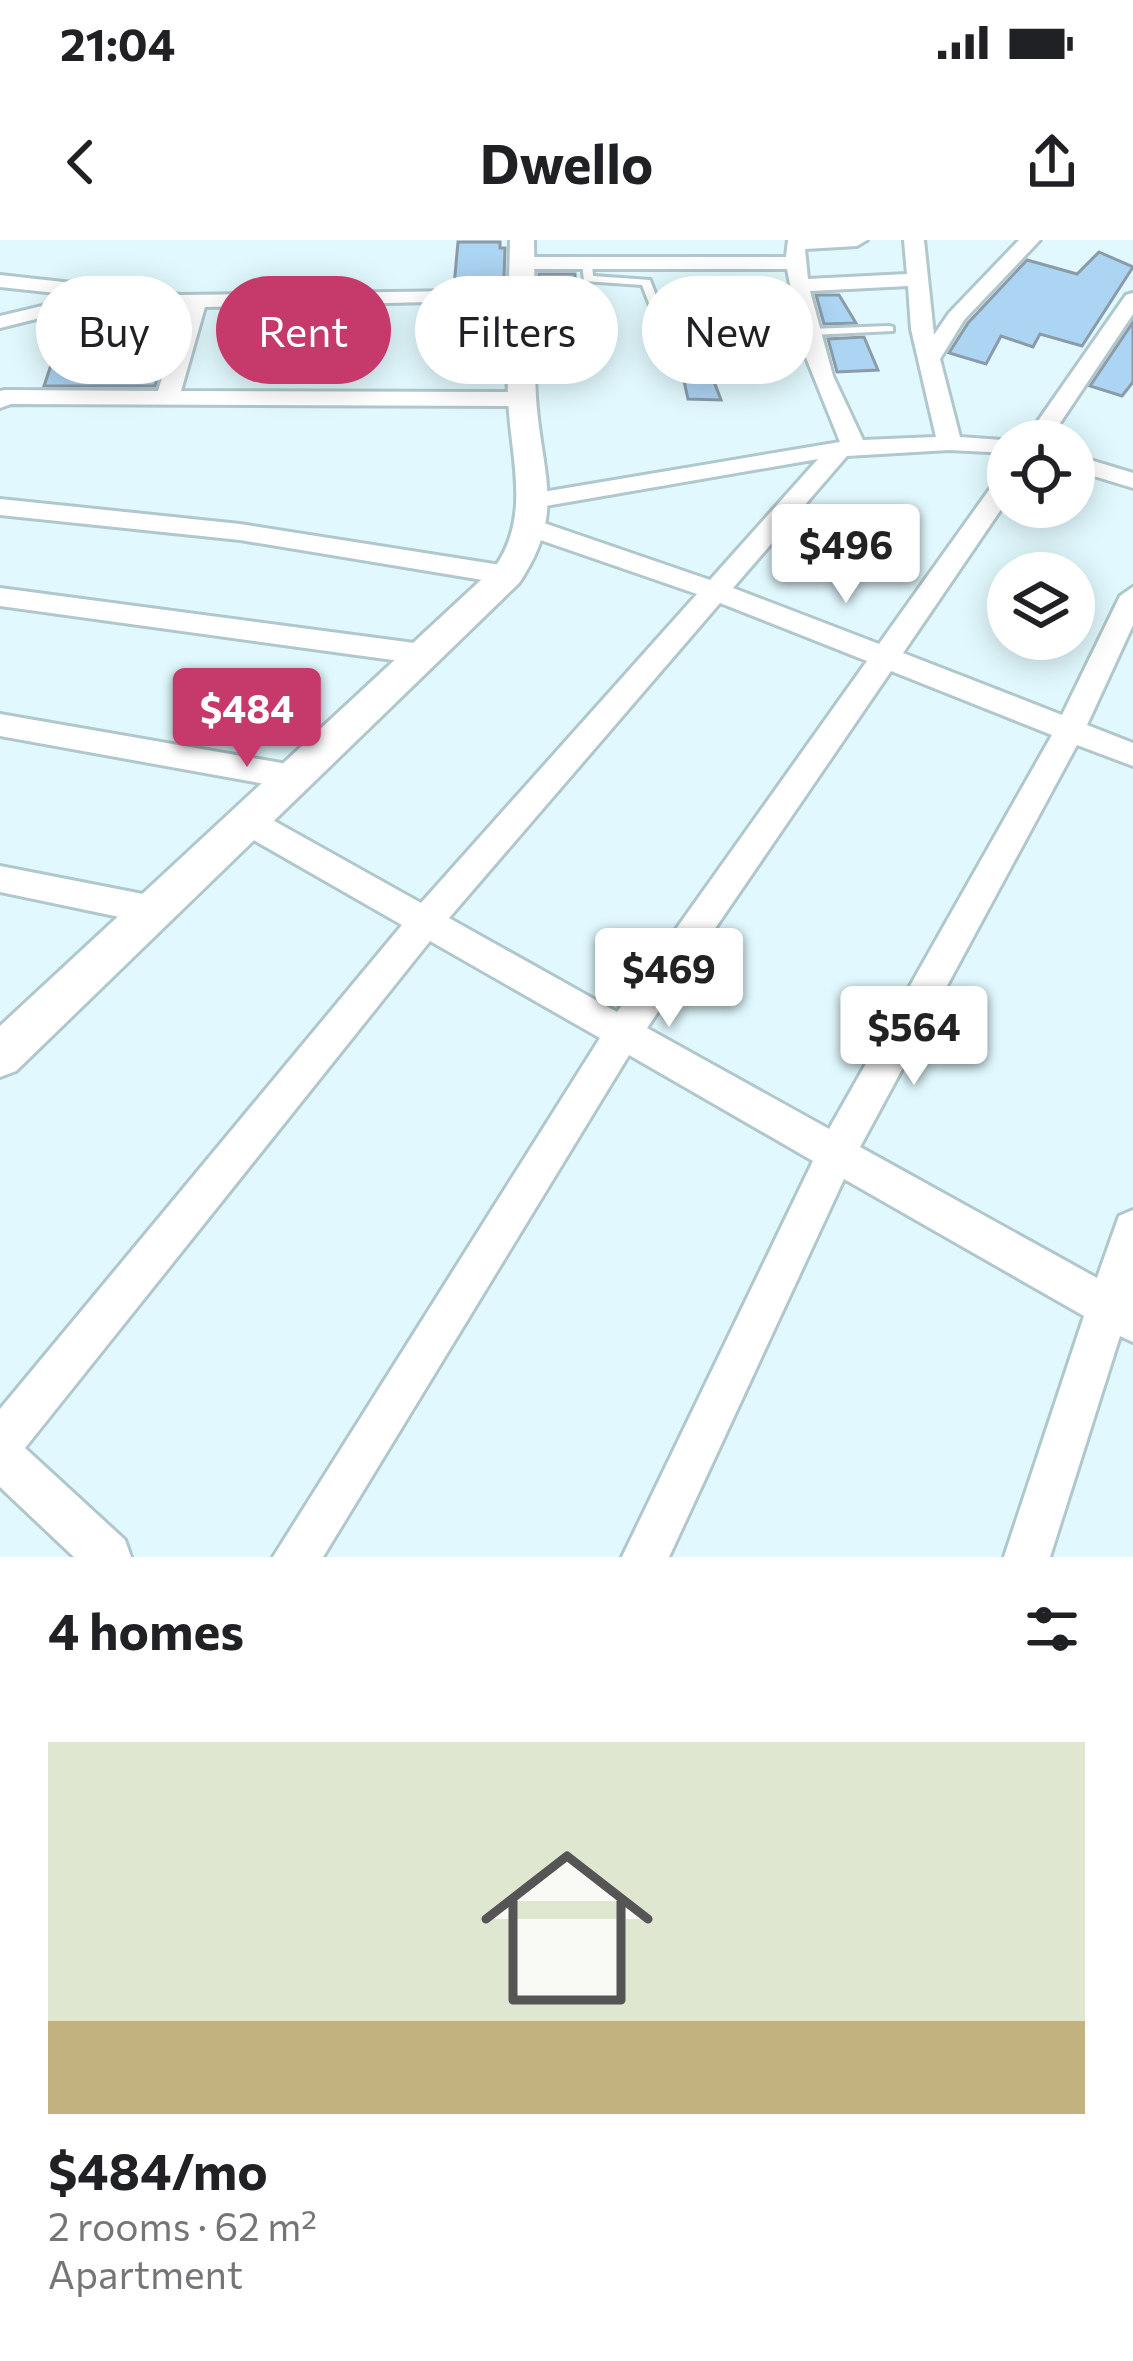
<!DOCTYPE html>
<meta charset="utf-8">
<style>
:root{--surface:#fff;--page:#f6f6f6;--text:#202124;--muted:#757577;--line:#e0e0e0;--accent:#c5396b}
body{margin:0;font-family:Commissioner,sans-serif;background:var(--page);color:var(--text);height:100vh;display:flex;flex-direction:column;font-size:45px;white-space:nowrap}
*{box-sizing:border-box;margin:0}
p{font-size:39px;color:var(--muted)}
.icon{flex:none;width:66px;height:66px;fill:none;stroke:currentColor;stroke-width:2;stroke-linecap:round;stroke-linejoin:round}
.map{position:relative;height:1317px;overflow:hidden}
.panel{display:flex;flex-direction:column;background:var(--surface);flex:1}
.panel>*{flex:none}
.guide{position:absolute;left:36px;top:36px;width:1062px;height:108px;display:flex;gap:24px}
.controls{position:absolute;left:987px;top:180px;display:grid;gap:24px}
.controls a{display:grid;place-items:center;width:108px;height:108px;border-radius:50%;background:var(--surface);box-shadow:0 6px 30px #0003;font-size:60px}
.price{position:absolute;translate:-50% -102px;padding:0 27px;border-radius:12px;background:#fff;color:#222;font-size:39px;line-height:78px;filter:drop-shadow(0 3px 6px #0008)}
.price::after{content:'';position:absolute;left:50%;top:72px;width:36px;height:27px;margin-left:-18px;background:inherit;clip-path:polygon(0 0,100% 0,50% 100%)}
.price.selected{background:var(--accent);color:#fff}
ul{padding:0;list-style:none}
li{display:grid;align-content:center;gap:24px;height:636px;padding:0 48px}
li+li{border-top:3px solid var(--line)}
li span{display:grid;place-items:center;height:372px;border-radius:0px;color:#555}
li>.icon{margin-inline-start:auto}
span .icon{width:216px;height:216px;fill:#fffc;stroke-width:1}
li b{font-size:51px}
h2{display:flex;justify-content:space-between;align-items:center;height:144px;padding:0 48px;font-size:51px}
.pill{padding:0 42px;border-radius:54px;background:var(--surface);box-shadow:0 6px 30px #0003;font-size:42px;line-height:108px}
.pill.selected{background:var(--accent);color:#fff}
.status{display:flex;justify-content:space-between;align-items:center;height:84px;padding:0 60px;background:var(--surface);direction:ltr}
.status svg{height:33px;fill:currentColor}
header{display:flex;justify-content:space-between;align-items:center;height:156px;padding:0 48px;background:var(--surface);font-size:54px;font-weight:700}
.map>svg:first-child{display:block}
.building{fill:#acd4f3;stroke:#8b9ba8;stroke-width:3}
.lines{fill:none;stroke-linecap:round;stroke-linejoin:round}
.service-casing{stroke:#b0c7cc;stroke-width:6}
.minor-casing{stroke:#b0c7cc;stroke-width:6}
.tertiary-casing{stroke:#b0c7cc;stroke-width:6}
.service{fill:#fff;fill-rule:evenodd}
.minor{fill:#fff;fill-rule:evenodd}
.tertiary{fill:#fff;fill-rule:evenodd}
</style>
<div class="status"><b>21:04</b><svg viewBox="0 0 49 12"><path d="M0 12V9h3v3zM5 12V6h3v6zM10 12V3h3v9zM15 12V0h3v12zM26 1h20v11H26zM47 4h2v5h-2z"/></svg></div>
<header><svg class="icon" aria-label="back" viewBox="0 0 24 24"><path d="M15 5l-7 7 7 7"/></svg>Dwello<svg class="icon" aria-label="share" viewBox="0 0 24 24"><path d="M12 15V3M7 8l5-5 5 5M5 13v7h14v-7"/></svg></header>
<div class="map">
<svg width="1133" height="1317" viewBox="0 0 1133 1317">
<rect width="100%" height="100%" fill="#e1f9fe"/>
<g class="building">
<polygon points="458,2 500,2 500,8 505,8 504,39 491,40 491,46 454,46"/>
<polygon points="1099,12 1133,27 1082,106 1040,94 1033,107 1001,96 986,124 949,113 968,83 1027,20 1077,34"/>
<polygon points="539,34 575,34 578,84 549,84 547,39 539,39"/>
<polygon points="816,55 839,55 856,83 824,84"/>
<polygon points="491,65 492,102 449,101 452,66"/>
<polygon points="1133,82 1133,142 1122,156 1090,146"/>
<polygon points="864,97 878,130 837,132 828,99"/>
<polygon points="52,122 161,125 155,146 44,146"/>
<polygon points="680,123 707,123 721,160 688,159"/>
</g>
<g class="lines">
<defs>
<g id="service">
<polygon points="587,20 592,23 593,36 650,40 666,81 665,83 656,81 642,45 584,41 582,23"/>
<polygon points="889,86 893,87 893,91 811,95 806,92 811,89"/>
</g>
<g id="minor">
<path d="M788,0H867L857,6L805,9L808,39L907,34L904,0H924L934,95L949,73L1019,0H1040L964,80L940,119L960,197L1016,201H1008V213L949,210L847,216L733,348L879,404L999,236L1008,234V259L903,413L1062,475L1120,356L1133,347V385L1087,485L1133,503V526L1077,505L860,907L1097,1038L1119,976L1133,970V1102L1120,1096L1050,1317H1004L1084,1076L844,939L669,1317H622L813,921L629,815L323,1317H273L600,798L430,701L25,1208L125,1300L131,1317H74L0,1247V1169L402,685L238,591L233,582L238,573L249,570L260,573L421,663L697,354L523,294L519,288L523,282H541L710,340L818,219L534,268L525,265L522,260L525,255L840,202L803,110L787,29H521L511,23L521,17H786ZM908,46L911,89L936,197L863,200L833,136L810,51ZM720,363L867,421L617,772L449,678ZM891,431L1052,495L829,889L647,788Z"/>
<polygon points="0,35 181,55 520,50 527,52 527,60 205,67 181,151 522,152 533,159 522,166 11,164 0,168 0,151 5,150 158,151 184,67 112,60 0,88 0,76 84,56 0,47"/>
<polygon points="1133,53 1133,74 1048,201 1024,201 1126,55"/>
<polygon points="1074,215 1133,233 1133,248 1074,230"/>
<polygon points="0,259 240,284 507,326 520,335 507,344 240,300 0,275"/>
<polygon points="0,348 422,404 436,414 422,424 0,366"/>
<polygon points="0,474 293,525 304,529 308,537 304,545 293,549 0,496"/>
<polygon points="0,626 153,656 165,660 170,670 165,680 153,684 0,652"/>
</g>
<path id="tertiary" d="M510,0H534C535,52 533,105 536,157C541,234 567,272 519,343L16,831L0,837V786L495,327C532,275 510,216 508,157C506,105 509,52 510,0Z"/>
</defs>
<use href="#service" class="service-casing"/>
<use href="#minor" class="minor-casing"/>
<use href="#tertiary" class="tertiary-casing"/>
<use href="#service" class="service"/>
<use href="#minor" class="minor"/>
<use href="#tertiary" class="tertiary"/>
</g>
</svg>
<div class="controls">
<a><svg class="icon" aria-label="locate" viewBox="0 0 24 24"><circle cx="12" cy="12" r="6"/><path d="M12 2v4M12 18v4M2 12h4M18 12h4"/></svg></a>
<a><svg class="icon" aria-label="layers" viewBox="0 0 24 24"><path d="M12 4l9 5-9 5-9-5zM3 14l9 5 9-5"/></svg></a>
</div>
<b class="price" style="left:846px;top:366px">$496</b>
<b class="price selected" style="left:247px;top:530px">$484</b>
<b class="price" style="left:669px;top:790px">$469</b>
<b class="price" style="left:914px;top:848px">$564</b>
<div class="guide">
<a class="pill">Buy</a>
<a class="pill selected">Rent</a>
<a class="pill">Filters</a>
<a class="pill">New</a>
</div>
</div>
<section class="panel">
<h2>4 homes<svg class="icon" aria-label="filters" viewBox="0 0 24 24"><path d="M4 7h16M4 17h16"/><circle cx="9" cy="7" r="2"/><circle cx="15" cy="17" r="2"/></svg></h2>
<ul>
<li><span style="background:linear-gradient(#dfe7d0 75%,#c2b280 0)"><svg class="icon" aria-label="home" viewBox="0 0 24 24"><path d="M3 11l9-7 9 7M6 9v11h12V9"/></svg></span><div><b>$484/mo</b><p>2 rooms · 62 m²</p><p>Apartment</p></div></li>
</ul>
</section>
